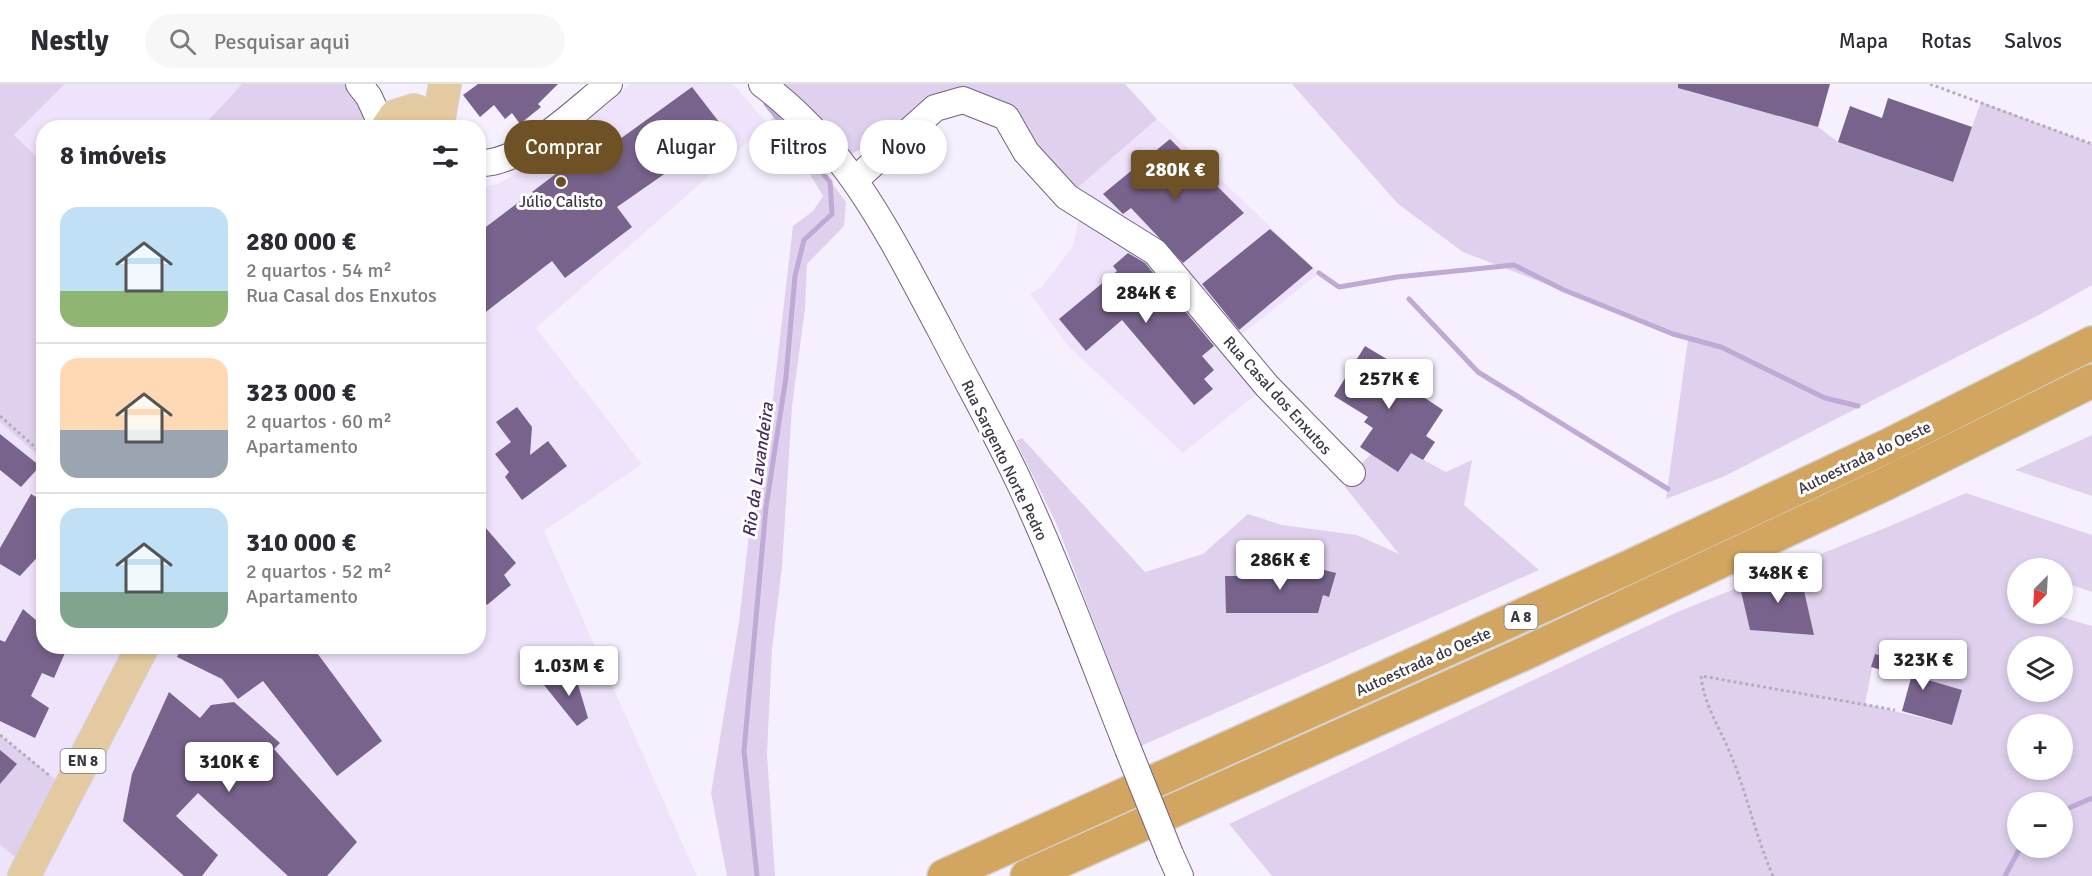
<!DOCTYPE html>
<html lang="pt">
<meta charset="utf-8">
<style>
:root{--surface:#fff;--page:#f7f7f7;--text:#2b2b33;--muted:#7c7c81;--line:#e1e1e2;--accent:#6e5225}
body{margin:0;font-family:Signika,sans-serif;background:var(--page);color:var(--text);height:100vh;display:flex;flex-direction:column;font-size:22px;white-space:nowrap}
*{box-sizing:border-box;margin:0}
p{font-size:20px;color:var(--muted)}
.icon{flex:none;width:33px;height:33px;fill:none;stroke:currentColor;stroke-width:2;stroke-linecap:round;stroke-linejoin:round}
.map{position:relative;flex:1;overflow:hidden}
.sheet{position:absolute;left:36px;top:36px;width:450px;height:534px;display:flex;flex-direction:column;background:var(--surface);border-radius:24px;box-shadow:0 3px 9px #0003}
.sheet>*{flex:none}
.guide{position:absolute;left:504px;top:36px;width:570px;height:54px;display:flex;gap:12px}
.needle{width:39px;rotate:204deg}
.fabs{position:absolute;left:2007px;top:474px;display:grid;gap:12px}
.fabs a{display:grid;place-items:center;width:66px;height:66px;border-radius:50%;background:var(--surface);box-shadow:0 3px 9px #0003;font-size:30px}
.price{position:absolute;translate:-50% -51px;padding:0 14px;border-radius:6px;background:#fff;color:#222;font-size:20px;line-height:39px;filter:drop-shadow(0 2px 3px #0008)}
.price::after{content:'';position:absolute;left:50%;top:36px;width:18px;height:14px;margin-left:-9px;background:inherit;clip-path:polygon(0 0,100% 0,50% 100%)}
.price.current{background:var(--accent);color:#fff}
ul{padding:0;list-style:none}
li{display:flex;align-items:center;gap:18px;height:150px;padding:0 24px}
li+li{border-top:2px solid var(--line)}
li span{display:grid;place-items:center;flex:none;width:168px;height:120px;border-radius:18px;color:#555}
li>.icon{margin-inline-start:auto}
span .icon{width:72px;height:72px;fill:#fffc;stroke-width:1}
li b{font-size:26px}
h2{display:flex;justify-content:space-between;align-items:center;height:72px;padding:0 24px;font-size:26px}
.chip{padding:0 21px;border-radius:27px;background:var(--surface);box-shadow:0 3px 9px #0003;font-size:21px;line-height:54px}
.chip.current{background:var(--accent);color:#fff}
header{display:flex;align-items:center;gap:36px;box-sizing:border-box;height:84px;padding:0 30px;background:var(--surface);border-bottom:2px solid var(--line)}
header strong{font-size:28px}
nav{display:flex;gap:33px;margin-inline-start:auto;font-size:21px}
.search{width:420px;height:54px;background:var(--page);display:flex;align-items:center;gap:15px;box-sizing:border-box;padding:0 21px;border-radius:33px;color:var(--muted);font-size:22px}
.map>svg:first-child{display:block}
.built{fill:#efe3fc}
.green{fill:#dfd1ee;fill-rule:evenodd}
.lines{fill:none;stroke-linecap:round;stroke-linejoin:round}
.stream{stroke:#bfa9d5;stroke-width:5}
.building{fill:#78638c}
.minor-casing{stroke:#716380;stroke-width:28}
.major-casing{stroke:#d4d3d6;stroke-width:34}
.highway-casing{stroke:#d4d3d6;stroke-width:36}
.path{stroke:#b4aebb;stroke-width:3;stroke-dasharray:3 3;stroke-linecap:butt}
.minor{stroke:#fff;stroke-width:26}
.major{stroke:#e4caa0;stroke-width:32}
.highway{stroke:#d2a660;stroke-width:33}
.minor-bridge-casing{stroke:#716380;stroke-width:28;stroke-linecap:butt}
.minor-bridge{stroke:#fff;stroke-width:26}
.poi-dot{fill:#6e5225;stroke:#fff;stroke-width:2}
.labels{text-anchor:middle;stroke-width:6;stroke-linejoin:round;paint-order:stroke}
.shield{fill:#fff;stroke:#77737c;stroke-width:1.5}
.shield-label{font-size:15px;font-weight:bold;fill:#3d3744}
.poi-label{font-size:16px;fill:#3d3744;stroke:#fff}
.street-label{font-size:16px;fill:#3d3744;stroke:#fff}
.water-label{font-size:18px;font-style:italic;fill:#492b62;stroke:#fff}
</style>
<header>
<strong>Nestly</strong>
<div class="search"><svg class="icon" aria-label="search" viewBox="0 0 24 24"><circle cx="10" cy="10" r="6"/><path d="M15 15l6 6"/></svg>Pesquisar aqui</div>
<nav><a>Mapa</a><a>Rotas</a><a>Salvos</a></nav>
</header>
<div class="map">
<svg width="2092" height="792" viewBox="0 0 2092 792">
<rect width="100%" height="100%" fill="#f6f0fe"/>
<g class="built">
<polygon points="65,0 242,0 201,43 44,44 43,79 14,51"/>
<polygon points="630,0 733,0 768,40 536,244 642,380 544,447 697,792 0,792 0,338 43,376 44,562 478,562 479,103 498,100 531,81"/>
<polygon points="1157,35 1319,189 1231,259 1267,302 1183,369 1068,262 1030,209 1042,203 1073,162 1080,129 1067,113"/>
</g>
<g class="green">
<polygon points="0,0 65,0 14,51 43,79 43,376 0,338"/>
<polygon points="242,0 350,0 370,44 201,44"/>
<polygon points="781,0 1125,0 1157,35 1067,113 1006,33 935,24 850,71"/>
<polygon points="1292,0 1686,0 1687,7 1818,43 1838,58 1952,98 1981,18 2092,60 2092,201 2039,231 1725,392 1666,415 1688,255 1463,168 1398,120"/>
<polygon points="778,27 846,118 844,142 807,180 805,225 792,322 782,483 772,565 767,670 775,792 727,792 711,709 739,538 755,397 773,314 793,142 813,127 823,112 802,77 768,40"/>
<polygon points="2092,351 2092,412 2015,386"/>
<polygon points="1022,354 1145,488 1203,470 1248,430 1282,441 1357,451 1399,470 1345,403 1352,389 1371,370 1398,388 1411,369 1446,388 1472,376 1464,421 1539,486 1141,662 1057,441 1016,357"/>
<path d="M1966,409L2092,451V508L2063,498L2062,484H2018V530H2051L2092,542V792H1272L1229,740L1675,529L1890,442ZM2018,562H2062V608H2018ZM1875,570L1931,585L1928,596L1962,606L1952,641L1865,620ZM2018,640H2062V686H2018ZM2018,718H2062V764H2018Z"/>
<polygon points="0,651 58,698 19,776 0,761"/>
</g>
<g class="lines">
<g class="stream">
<polyline points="1319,189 1339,203 1397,193 1514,181 1564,206 1673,250 1721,263 1825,314 1858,322"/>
<polyline points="1409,215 1478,288 1668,405"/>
<polyline points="2062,727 2092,714"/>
<polyline points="757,792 744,667 766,423 786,293 795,192 804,156 832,130 830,98 766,20"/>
<polyline points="2005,792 2020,764"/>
</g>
</g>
<g class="building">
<polygon points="478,0 558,0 538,20 541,23 520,40 512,29 505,35 494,21 480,33 463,11"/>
<polygon points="1678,0 1830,0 1818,43 1678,4"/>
<polygon points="692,3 726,47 617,123 632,143 565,194 552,177 478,234 478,149 578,73 584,81"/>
<polygon points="1888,14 1972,43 1953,98 1838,58 1850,22 1882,34"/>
<polygon points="1170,55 1244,129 1183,179 1131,124 1123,130 1103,110"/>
<polygon points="1270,145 1313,184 1239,246 1202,200"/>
<polygon points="1128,169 1145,179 1214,262 1202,272 1214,286 1204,295 1213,305 1194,321 1122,236 1086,267 1059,235 1117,187 1113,182"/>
<polygon points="1365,262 1410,289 1404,300 1443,326 1426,352 1435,358 1423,376 1411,369 1398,388 1360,363 1373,344 1364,338 1368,333 1334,312"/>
<polygon points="517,323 532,343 530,371 548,357 567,382 522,416 505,393 509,388 495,370 511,358 496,338"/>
<polygon points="0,350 40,382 21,403 0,386"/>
<polygon points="31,410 44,418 44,466 20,492 0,480 0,464"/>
<polygon points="478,435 516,479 504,491 511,501 487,521 478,510"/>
<polygon points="1281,475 1336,489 1329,513 1323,511 1318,529 1226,529 1225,492 1277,492"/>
<polygon points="1798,480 1814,551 1750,546 1740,503"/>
<polygon points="23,525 44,543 44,562 68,562 54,594 42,589 31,612 49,624 35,654 0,637 0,556 5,558"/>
<polygon points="182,562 312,562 382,657 337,692 263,597 238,615 222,595 177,573"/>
<polygon points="1875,570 1931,585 1928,596 1962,606 1952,641 1902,627 1911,594 1871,583"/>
<polygon points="574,587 588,634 577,642 544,601"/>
<polygon points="169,608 200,634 211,621 234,618 280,659 274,665 357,758 327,792 288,792 198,709 176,732 218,771 202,792 184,792 123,737 132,690"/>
<polygon points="0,666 17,680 0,700"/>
</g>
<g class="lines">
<defs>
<g id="minor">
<polyline points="359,0 369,13 383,44"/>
<path d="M762,0C850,66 890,152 941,247C967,298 996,348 1020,400C1060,486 1093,577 1128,665"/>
<path d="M478,79C522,81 576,26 609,0"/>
<polyline points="856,95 935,24 963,16 1006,33 1026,68 1067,113 1155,168 1267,302 1352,389"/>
<polyline points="1170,770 1180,792"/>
</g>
<g id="major">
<polyline points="438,41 445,0"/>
<polyline points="387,44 395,32 414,26 432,33 439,44"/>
<polyline points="24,792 143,562"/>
</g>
<g id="highway">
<polyline points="944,792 1627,484 1887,362 2092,259"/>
<polyline points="1027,792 1530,567 1887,399 2092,297"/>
</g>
</defs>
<use href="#minor" class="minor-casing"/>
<use href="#major" class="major-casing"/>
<use href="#highway" class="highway-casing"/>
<g class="path">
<polyline points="1930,0 2092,60"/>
<polyline points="0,332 44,371"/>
<polyline points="0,651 50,692"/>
<path d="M1773,792C1755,751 1747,709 1730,669C1719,642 1704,621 1701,592L1895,626"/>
</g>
<use href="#minor" class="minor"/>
<use href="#major" class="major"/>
<use href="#highway" class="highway"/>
<defs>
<polyline id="minor-bridge" points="1128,665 1170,770"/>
</defs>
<use href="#minor-bridge" class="minor-bridge-casing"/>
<use href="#minor-bridge" class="minor-bridge"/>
</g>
<circle class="poi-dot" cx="561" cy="98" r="6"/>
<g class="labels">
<g class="shield">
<rect x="1504.5" y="521" width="33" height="24" rx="4.5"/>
<rect x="60.5" y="665" width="45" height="24" rx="4.5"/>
</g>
<g class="shield-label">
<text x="1521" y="538">A 8</text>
<text x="83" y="682">EN 8</text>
</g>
<g class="poi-label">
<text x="561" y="123">Júlio Calisto</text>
</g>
<g class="street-label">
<text transform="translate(1278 311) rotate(48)" y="6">Rua Casal dos Enxutos</text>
<text transform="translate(1864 373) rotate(-26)" y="6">Autoestrada do Oeste</text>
<text transform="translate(1005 376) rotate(64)" y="6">Rua Sargento Norte Pedro</text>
<text transform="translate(1423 577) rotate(-24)" y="6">Autoestrada do Oeste</text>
</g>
<g class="water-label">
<text transform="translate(758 386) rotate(-82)" y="6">Rio da Lavandeira</text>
</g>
</g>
</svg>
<div class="fabs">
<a><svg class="needle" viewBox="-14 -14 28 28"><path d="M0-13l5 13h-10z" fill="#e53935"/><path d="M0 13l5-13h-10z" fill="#7c7c81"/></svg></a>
<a><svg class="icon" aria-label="layers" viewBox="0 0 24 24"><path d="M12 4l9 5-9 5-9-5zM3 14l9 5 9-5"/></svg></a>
<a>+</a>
<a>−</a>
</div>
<b class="price current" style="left:1175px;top:117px">280K €</b>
<b class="price" style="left:1146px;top:240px">284K €</b>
<b class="price" style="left:1389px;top:326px">257K €</b>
<b class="price" style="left:1280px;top:507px">286K €</b>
<b class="price" style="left:1778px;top:520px">348K €</b>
<b class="price" style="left:1923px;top:607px">323K €</b>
<b class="price" style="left:569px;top:613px">1.03M €</b>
<b class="price" style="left:229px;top:709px">310K €</b>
<div class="guide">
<a class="chip current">Comprar</a>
<a class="chip">Alugar</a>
<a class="chip">Filtros</a>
<a class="chip">Novo</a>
</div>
<section class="sheet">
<h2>8 imóveis<svg class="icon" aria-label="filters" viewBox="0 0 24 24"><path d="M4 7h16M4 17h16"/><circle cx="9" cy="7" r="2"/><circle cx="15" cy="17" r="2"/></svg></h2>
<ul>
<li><span style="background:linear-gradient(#bfe0f5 70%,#8fb573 0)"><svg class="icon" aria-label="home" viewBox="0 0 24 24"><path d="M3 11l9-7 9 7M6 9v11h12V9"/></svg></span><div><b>280 000 €</b><p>2 quartos · 54 m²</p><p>Rua Casal dos Enxutos</p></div></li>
<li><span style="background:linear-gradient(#ffd9b3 60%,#9aa5b1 0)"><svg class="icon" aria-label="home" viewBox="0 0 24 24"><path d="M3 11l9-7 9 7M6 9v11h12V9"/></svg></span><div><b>323 000 €</b><p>2 quartos · 60 m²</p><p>Apartamento</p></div></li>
<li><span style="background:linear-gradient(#bfe0f5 70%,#7fa58c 0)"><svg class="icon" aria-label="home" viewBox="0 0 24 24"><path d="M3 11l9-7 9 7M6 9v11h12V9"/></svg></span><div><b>310 000 €</b><p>2 quartos · 52 m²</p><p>Apartamento</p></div></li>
</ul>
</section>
</div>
